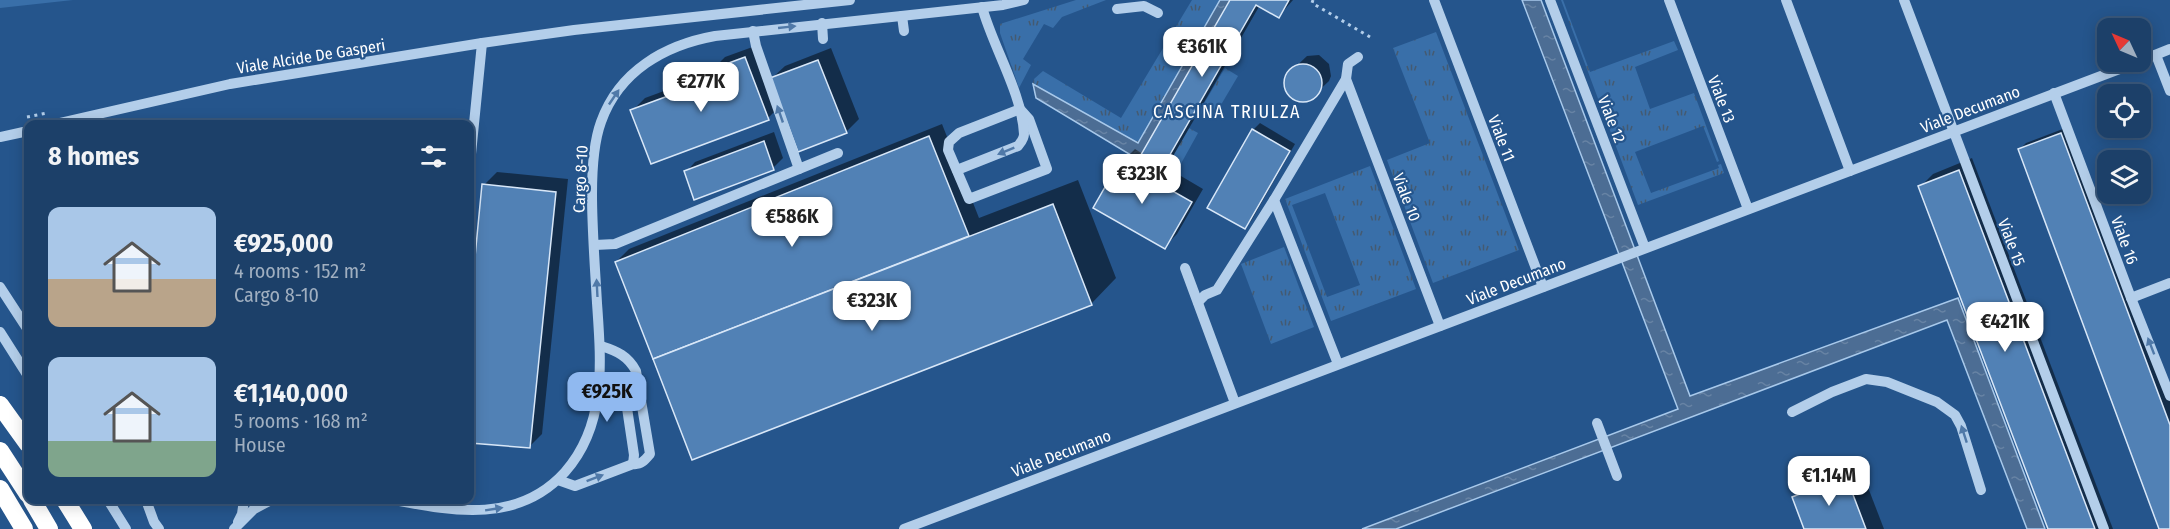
<!DOCTYPE html>
<meta charset="utf-8">
<style>
:root{--surface:#1c4069;--page:#25476f;--text:#f1f3f6;--muted:#a0afc0;--line:#3a597d;--accent:#90b9f0}
body{margin:0;font-family:"Fira Sans Condensed",sans-serif;background:var(--page);color:var(--text);height:100vh;display:flex;flex-direction:column;font-size:22px;white-space:nowrap}
*{box-sizing:border-box;margin:0}
p{font-size:20px;color:var(--muted)}
.icon{flex:none;width:33px;height:33px;fill:none;stroke:currentColor;stroke-width:2;stroke-linecap:round;stroke-linejoin:round}
.map{position:relative;flex:1;overflow:hidden}
.sheet{position:absolute;left:24px;top:120px;width:450px;height:384px;display:flex;flex-direction:column;background:var(--surface);border-radius:12px;box-shadow:0 3px 15px #0003,0 0 0 2px var(--line)}
.sheet>*{flex:none}
.needle{width:39px;rotate:314deg}
.tools{position:absolute;left:2097px;top:18px;display:grid;gap:12px}
.tools a{display:grid;place-items:center;width:54px;height:54px;border-radius:12px;background:var(--surface);box-shadow:0 3px 15px #0003,0 0 0 2px var(--line);font-size:30px}
.price{position:absolute;translate:-50% -51px;padding:0 14px;border-radius:12px;background:#fff;color:#222;font-size:20px;line-height:39px;filter:drop-shadow(0 2px 3px #0008)}
.price::after{content:'';position:absolute;left:50%;top:36px;width:18px;height:14px;margin-left:-9px;background:inherit;clip-path:polygon(0 0,100% 0,50% 100%)}
.price.on{background:var(--accent);color:#111}
ul{padding:0;list-style:none}
li{display:flex;align-items:center;gap:18px;height:150px;padding:0 24px}
li span{display:grid;place-items:center;flex:none;width:168px;height:120px;border-radius:12px;color:#555}
li>.icon{margin-inline-start:auto}
span .icon{width:72px;height:72px;fill:#fffc;stroke-width:1}
li b{font-size:26px}
h2{display:flex;justify-content:space-between;align-items:center;height:72px;padding:0 24px;font-size:26px}
.map>svg:first-child{display:block}
.grass{fill:url(#grass-tufts);fill-rule:evenodd}
.pitch{fill:#396fa9}
.water{fill:url(#water-ripples);stroke:#a8c9eb;stroke-width:1.5}
.shadow{fill:#0007}
.building{fill:#5181b5;stroke:#d8e7f8;stroke-width:1.5}
.lines{fill:none;stroke-linecap:round;stroke-linejoin:round}
.path{stroke:#b3ceea;stroke-width:3;stroke-dasharray:3 4.5;stroke-linecap:butt}
.minor{stroke:#b3ceea;stroke-width:10}
.highway{stroke:#fff;stroke-width:18}
.oneway{fill:#5079a8}
.labels{text-anchor:middle;stroke-width:4.5;stroke-linejoin:round;paint-order:stroke}
.street-label{font-size:16px;fill:#fff;stroke:#25558c}
.neighbourhood-label{font-size:18px;letter-spacing:1.5px;fill:#fff;stroke:#25558c}
</style>
<div class="map">
<svg width="2170" height="529" viewBox="0 0 2170 529">
<defs>
<pattern id="grass-tufts" width="24" height="20" patternUnits="userSpaceOnUse" patternTransform="scale(1.5)"><rect width="24" height="20" fill="#396fa9"/><path d="M3 7l-1-3M5 7V3M7 7l1-3M15 17l-1-3M17 17v-4M19 17l1-3" fill="none" stroke="#445a71"/></pattern>
<pattern id="water-ripples" width="26" height="14" patternUnits="userSpaceOnUse" patternTransform="scale(1.5)"><rect width="26" height="14" fill="#4c6d94"/><path d="M2 4q2-2 4 0t4 0M15 11q2-2 4 0t4 0" fill="none" stroke="#6783a4"/></pattern>
</defs>
<rect width="100%" height="100%" fill="#25558c"/>
<g class="grass">
<polygon points="1076,0 1106,0 1062,17 1053,28 1044,24 1023,59 1031,65 1019,88 1000,33 1000,24"/>
<polygon points="1192,0 1220,0 1138,144 1033,84 1034,79 1043,71 1121,118"/>
<polygon points="1561,0 1563,0 1590,72 1674,41 1678,50 1635,67 1650,109 1694,93 1719,161 1717,162 1703,126 1635,152 1651,193 1719,168 1718,165 1721,164 1724,173 1638,205"/>
<polygon points="1436,32 1519,250 1433,283 1387,160 1430,143 1393,48"/>
<polygon points="1225,68 1238,76 1212,120 1199,112"/>
<polygon points="1189,128 1198,133 1173,178 1163,173"/>
<path d="M1370,166L1416,289L1331,321L1285,199ZM1325,193L1360,285L1327,297L1292,205Z"/>
<polygon points="1284,247 1314,327 1271,344 1241,264"/>
</g>
<polygon class="pitch" points="0,0 73,0 0,8"/>
<g class="water">
<polygon points="1220,0 1231,0 1139,160 1036,98 1033,84 1138,143"/>
<polygon points="1522,0 1541,0 1690,396 1958,298 2045,529 2027,529 1947,320 1396,529 1362,529 1678,409"/>
</g>
<g class="shadow">
<polygon points="1231,0 1293,0 1279,16 1260,5 1172,158 1164,166 1203,189 1177,234 1164,247 1122,162 1135,149 1143,154"/>
<polygon points="758,45 771,79 785,66 831,48 859,119 846,132 782,104 768,118 632,111 645,98 713,73 712,70 725,57"/>
<polygon points="1319,55 1329,64 1331,76 1329,81 1310,99 1304,101 1293,98 1286,88 1286,76 1307,56"/>
<polygon points="1260,123 1295,144 1251,221 1244,227 1253,130"/>
<polygon points="942,124 979,218 1078,180 1116,278 1091,304 693,458 616,262 629,249"/>
<polygon points="2068,127 2170,402 2170,529 2161,529 2019,150 2026,143"/>
<polygon points="774,132 783,158 773,168 686,172 695,162"/>
<polygon points="1972,158 2113,529 2049,529 1920,187 1933,174"/>
<polygon points="497,172 568,179 542,434 529,447 470,442 470,324 484,185"/>
<polygon points="1859,464 1884,529 1806,529 1793,497 1806,484"/>
</g>
<g class="building">
<polygon points="1230,0 1289,0 1279,18 1256,5 1160,172 1138,160"/>
<polygon points="745,57 769,120 651,164 630,110 714,79 710,70"/>
<polygon points="818,60 847,133 798,152 770,78"/>
<circle cx="1303" cy="83" r="19"/>
<polygon points="1252,129 1290,151 1245,229 1207,208"/>
<polygon points="2061,133 2170,425 2170,529 2159,529 2018,149"/>
<polygon points="929,136 969,236 653,359 615,262"/>
<polygon points="764,141 774,170 694,200 684,171"/>
<polygon points="1120,161 1192,202 1165,249 1093,208"/>
<polygon points="1959,170 2095,529 2048,529 1918,186"/>
<polygon points="482,184 556,192 530,448 470,443 470,309"/>
<polygon points="1053,204 1092,305 692,460 653,359"/>
<polygon points="1846,476 1866,529 1804,529 1792,497"/>
</g>
<g class="lines">
<g class="path">
<polyline points="1313,0 1312,3 1370,37"/>
<polyline points="27,117 47,113"/>
</g>
<g class="minor">
<polyline points="1434,0 1543,287"/>
<polyline points="1550,0 1645,248"/>
<polyline points="1669,0 1748,209"/>
<polyline points="1786,0 1850,171"/>
<polyline points="1904,0 2104,529"/>
<polyline points="1117,9 1144,6 1158,13"/>
<polyline points="902,16 904,31"/>
<polyline points="822,23 823,39"/>
<polyline points="753,31 756,46 799,169"/>
<polyline points="2156,55 2170,91"/>
<polyline points="2140,61 2170,49"/>
<polyline points="1346,79 1440,326"/>
<polyline points="2054,93 2131,298 2170,396"/>
<polygon points="1020,109 1029,119 1047,169 969,199 948,150 949,142 959,133"/>
<polyline points="55,124 230,84 482,43 574,30 850,0"/>
<polyline points="0,137 28,131"/>
<polyline points="470,164 482,43"/>
<path d="M957,170L1018,146C1021,142 1024,139 1024,134C1022,93 993,47 982,7"/>
<polyline points="1274,200 1338,364"/>
<polyline points="595,245 615,244 838,153"/>
<polyline points="1185,268 1235,403"/>
<polyline points="0,287 28,330"/>
<polyline points="2131,298 2170,283"/>
<polyline points="1198,302 1205,295 1217,290 1274,200 1346,79 1348,64 1358,57"/>
<polyline points="0,332 28,376"/>
<polyline points="1792,412 1832,392 1866,379 1887,382 1937,402 1955,415 1961,426 1981,490"/>
<polyline points="1597,423 1617,476"/>
<polyline points="633,464 634,455 627,408 627,401 635,376"/>
<path d="M558,480L575,486L633,464C641,465 645,460 650,454L636,371C628,356 617,351 601,346"/>
<polyline points="108,500 126,529"/>
<polyline points="146,500 154,522 159,529"/>
<path d="M395,500C455,512 519,523 565,472C607,425 601,361 597,303C595,267 592,230 592,194C592,170 593,144 601,122C619,71 665,45 715,36L1003,5L1024,0"/>
<polyline points="238,522 242,514 244,500"/>
<polyline points="234,529 254,509 271,500"/>
<polyline points="904,529 2138,62"/>
</g>
<g class="highway">
<polyline points="0,405 28,444"/>
<polyline points="0,451 28,494"/>
<polyline points="0,489 24,529"/>
<polyline points="32,500 49,529"/>
<polyline points="65,500 83,529"/>
</g>
</g>
<defs><path id="oneway-solid" d="M-6-.8H1V-3.2L6.5 0L1 3.2V.8H-6Z" transform="scale(1.5)"/></defs>
<g class="oneway">
<use href="#oneway-solid" transform="translate(787 27) rotate(-6)"/>
<use href="#oneway-solid" transform="translate(614 97) rotate(-56)"/>
<use href="#oneway-solid" transform="translate(780 114) rotate(-109)"/>
<use href="#oneway-solid" transform="translate(1006 151) rotate(158)"/>
<use href="#oneway-solid" transform="translate(597 288) rotate(-93)"/>
<use href="#oneway-solid" transform="translate(2151 346) rotate(-111)"/>
<use href="#oneway-solid" transform="translate(1964 434) rotate(-108)"/>
<use href="#oneway-solid" transform="translate(595 478) rotate(-21)"/>
<use href="#oneway-solid" transform="translate(494 509) rotate(-9)"/>
</g>
<g class="labels">
<g class="street-label">
<text transform="translate(311 56) rotate(-9)" y="6">Viale Alcide De Gasperi</text>
<text transform="translate(1722 99) rotate(69)" y="6">Viale 13</text>
<text transform="translate(1970 109) rotate(-21)" y="6">Viale Decumano</text>
<text transform="translate(1612 119) rotate(69)" y="6">Viale 12</text>
<text transform="translate(1502 138) rotate(69)" y="6">Viale 11</text>
<text transform="translate(580 179) rotate(-87)" y="6">Cargo 8-10</text>
<text transform="translate(1407 197) rotate(69)" y="6">Viale 10</text>
<text transform="translate(2125 240) rotate(70)" y="6">Viale 16</text>
<text transform="translate(2012 242) rotate(69)" y="6">Viale 15</text>
<text transform="translate(1516 281) rotate(-21)" y="6">Viale Decumano</text>
<text transform="translate(1061 453) rotate(-21)" y="6">Viale Decumano</text>
</g>
<g class="neighbourhood-label">
<text x="1227" y="118">CASCINA TRIULZA</text>
</g>
</g>
</svg>
<div class="tools">
<a><svg class="needle" viewBox="-14 -14 28 28"><path d="M0-13l5 13h-10z" fill="#e53935"/><path d="M0 13l5-13h-10z" fill="#a0afc0"/></svg></a>
<a><svg class="icon" aria-label="locate" viewBox="0 0 24 24"><circle cx="12" cy="12" r="6"/><path d="M12 2v4M12 18v4M2 12h4M18 12h4"/></svg></a>
<a><svg class="icon" aria-label="layers" viewBox="0 0 24 24"><path d="M12 4l9 5-9 5-9-5zM3 14l9 5 9-5"/></svg></a>
</div>
<b class="price" style="left:1202px;top:78px">€361K</b>
<b class="price" style="left:701px;top:113px">€277K</b>
<b class="price" style="left:1142px;top:205px">€323K</b>
<b class="price" style="left:792px;top:248px">€586K</b>
<b class="price" style="left:872px;top:332px">€323K</b>
<b class="price" style="left:2005px;top:353px">€421K</b>
<b class="price on" style="left:607px;top:423px">€925K</b>
<b class="price" style="left:1829px;top:507px">€1.14M</b>
<section class="sheet">
<h2>8 homes<svg class="icon" aria-label="filters" viewBox="0 0 24 24"><path d="M4 7h16M4 17h16"/><circle cx="9" cy="7" r="2"/><circle cx="15" cy="17" r="2"/></svg></h2>
<ul>
<li><span style="background:linear-gradient(#a9c7e8 60%,#b9a48a 0)"><svg class="icon" aria-label="home" viewBox="0 0 24 24"><path d="M3 11l9-7 9 7M6 9v11h12V9"/></svg></span><div><b>€925,000</b><p>4 rooms · 152 m²</p><p>Cargo 8-10</p></div></li>
<li><span style="background:linear-gradient(#a9c7e8 70%,#7fa58c 0)"><svg class="icon" aria-label="home" viewBox="0 0 24 24"><path d="M3 11l9-7 9 7M6 9v11h12V9"/></svg></span><div><b>€1,140,000</b><p>5 rooms · 168 m²</p><p>House</p></div></li>
</ul>
</section>
</div>
